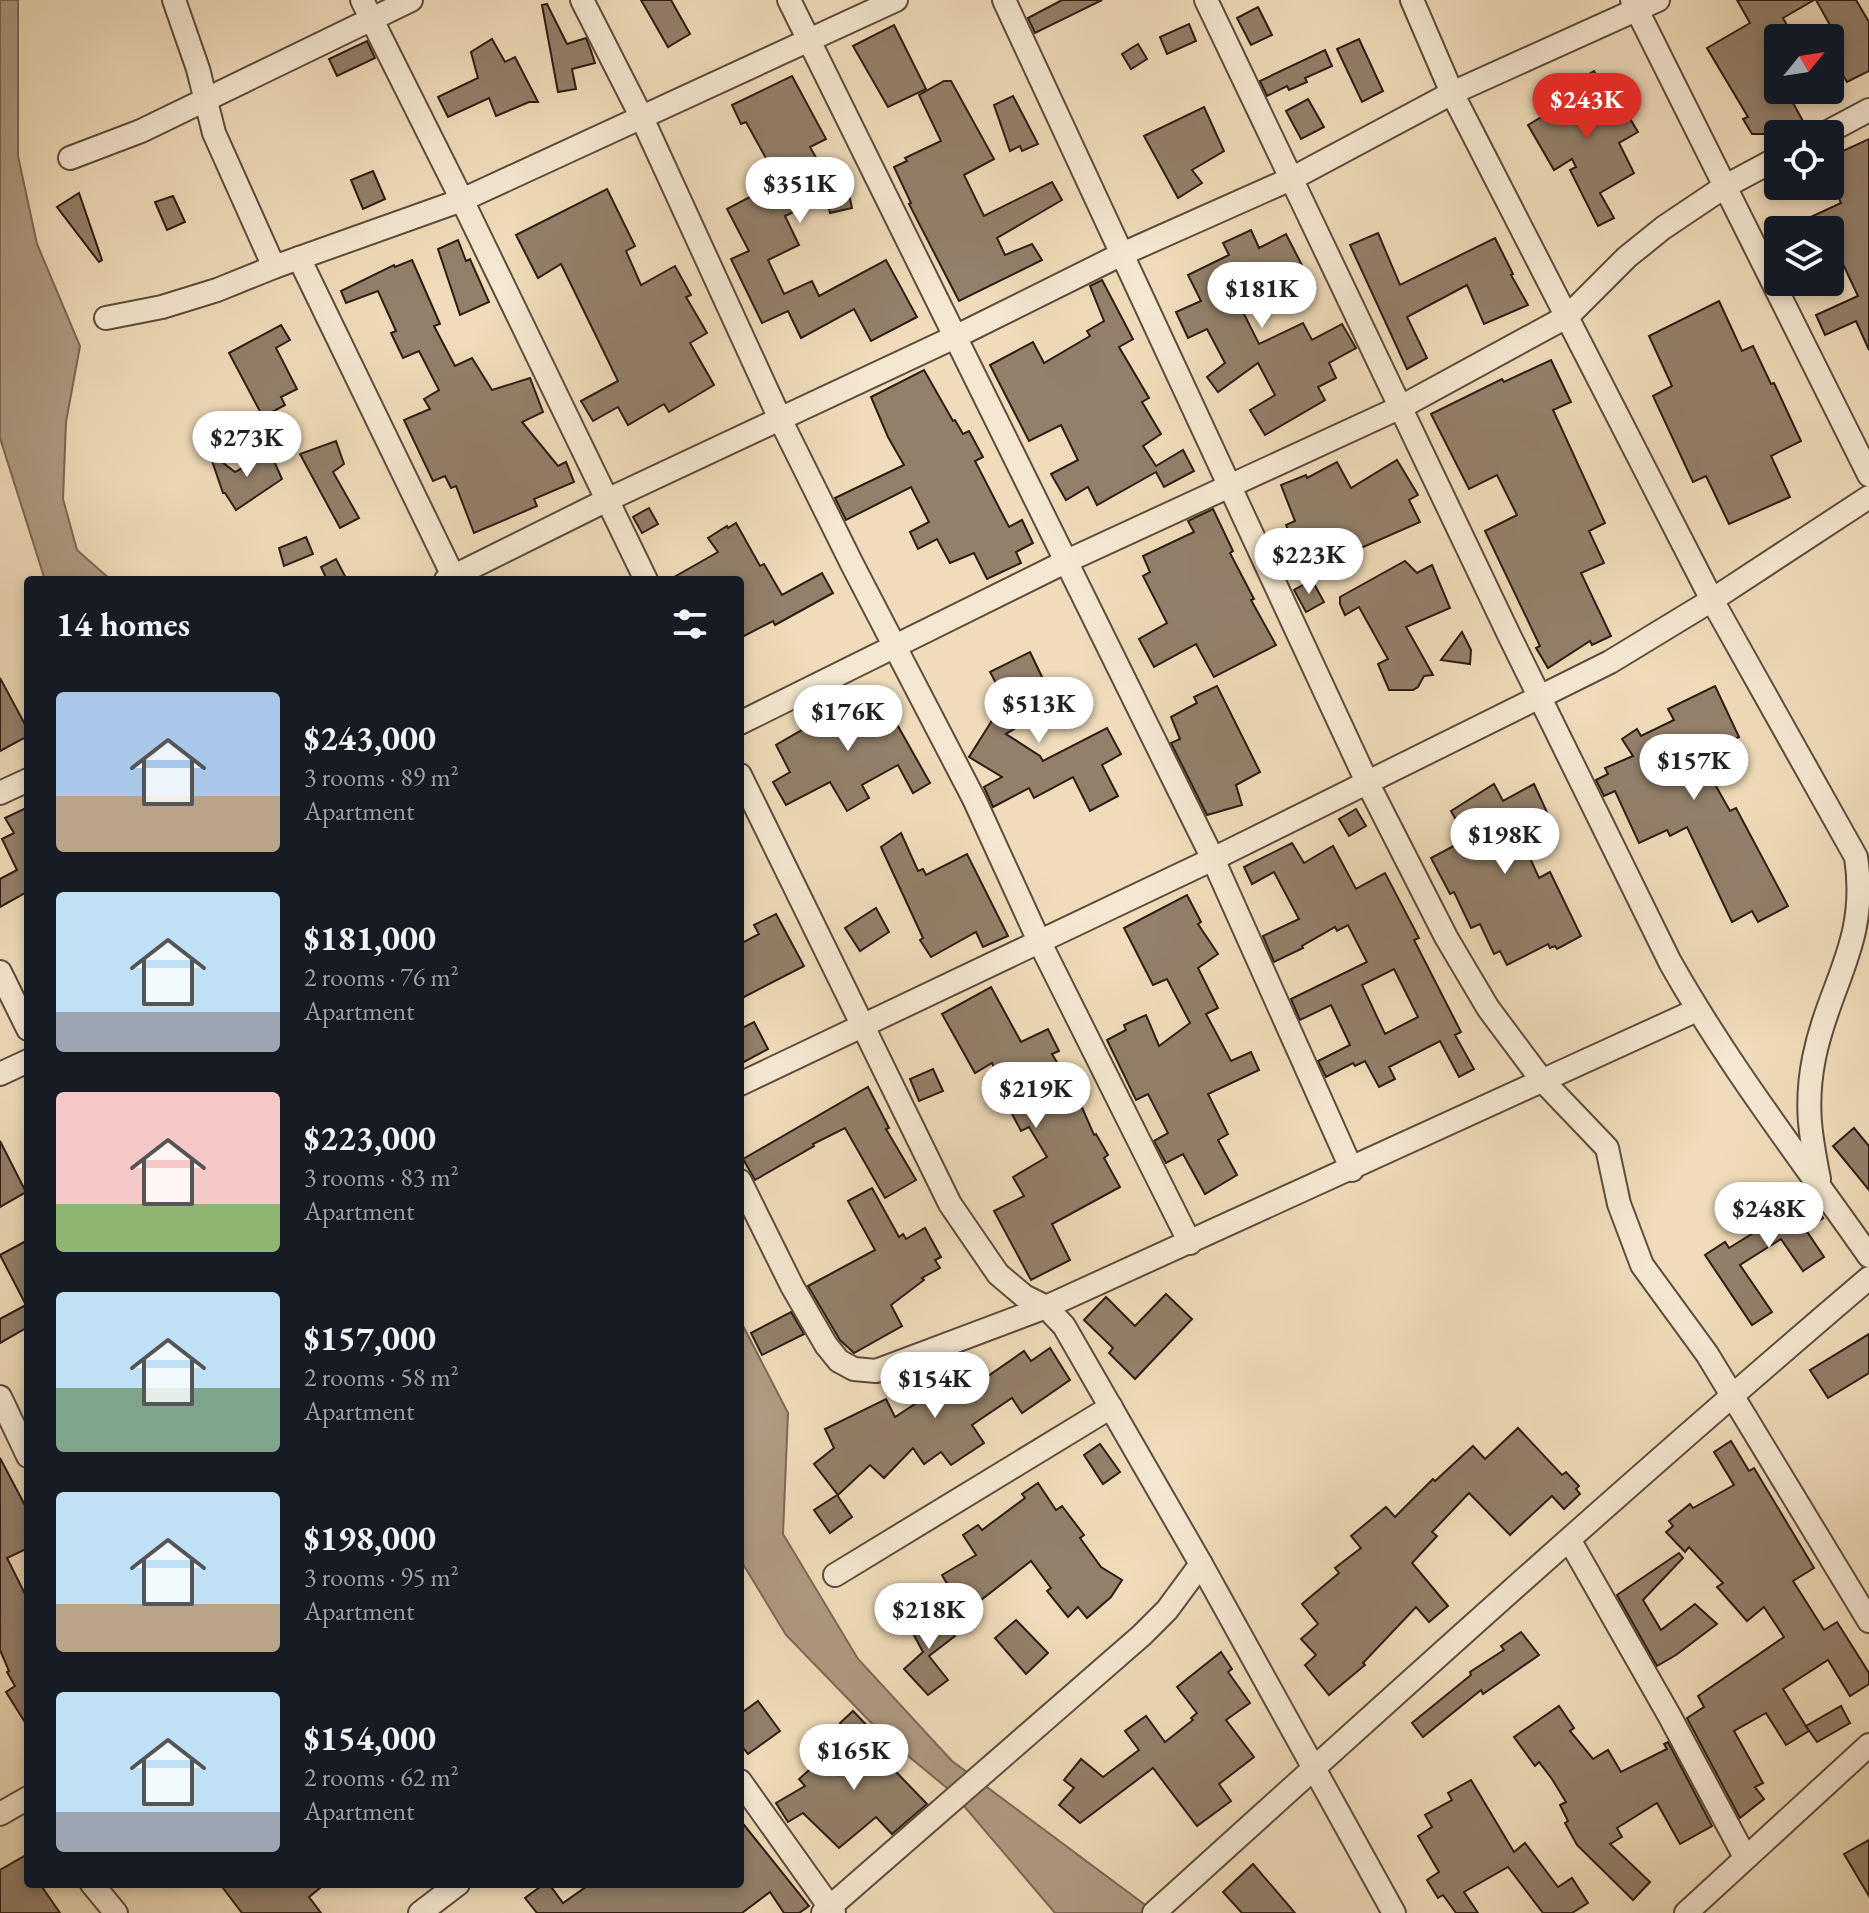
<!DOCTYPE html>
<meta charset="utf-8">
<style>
:root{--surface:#171b24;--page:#20242c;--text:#f1f3f6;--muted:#9ea1a6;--accent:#d93025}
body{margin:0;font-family:"EB Garamond",serif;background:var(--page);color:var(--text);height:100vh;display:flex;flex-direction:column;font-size:30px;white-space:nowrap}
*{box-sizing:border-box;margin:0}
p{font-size:26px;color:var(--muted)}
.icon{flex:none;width:44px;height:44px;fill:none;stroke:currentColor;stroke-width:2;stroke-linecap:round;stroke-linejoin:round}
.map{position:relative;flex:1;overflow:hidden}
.side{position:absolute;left:24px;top:576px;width:720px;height:1312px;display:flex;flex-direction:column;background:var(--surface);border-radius:8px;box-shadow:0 4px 12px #0003}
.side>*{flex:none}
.needle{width:52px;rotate:60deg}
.buttons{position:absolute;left:1764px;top:24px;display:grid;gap:16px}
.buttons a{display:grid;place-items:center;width:80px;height:80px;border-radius:8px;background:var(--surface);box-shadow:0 4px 12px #0003;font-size:40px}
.price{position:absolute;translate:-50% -68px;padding:0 18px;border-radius:28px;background:#fff;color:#222;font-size:26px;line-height:52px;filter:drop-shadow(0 2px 4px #0008)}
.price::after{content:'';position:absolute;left:50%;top:48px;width:24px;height:18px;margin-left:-12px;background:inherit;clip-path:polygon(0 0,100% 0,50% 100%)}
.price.on{background:var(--accent);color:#fff}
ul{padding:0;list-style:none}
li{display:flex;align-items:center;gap:24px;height:200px;padding:0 32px}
li span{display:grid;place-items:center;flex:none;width:224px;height:160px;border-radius:8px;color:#555}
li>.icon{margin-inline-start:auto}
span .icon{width:96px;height:96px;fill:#fffc;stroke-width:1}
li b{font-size:34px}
h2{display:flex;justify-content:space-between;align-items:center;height:96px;padding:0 32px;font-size:34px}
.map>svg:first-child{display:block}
.water{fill:#ae9b82;stroke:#7b6856;stroke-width:2}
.building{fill:#93806b;stroke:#2e1c15;stroke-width:2;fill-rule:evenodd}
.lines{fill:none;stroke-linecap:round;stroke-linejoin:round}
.street-casing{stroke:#5e4c3e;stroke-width:26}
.street{stroke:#f5e8d2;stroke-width:22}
</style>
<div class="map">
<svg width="1869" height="1913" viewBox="0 0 1869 1913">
<rect width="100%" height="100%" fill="#f0dcba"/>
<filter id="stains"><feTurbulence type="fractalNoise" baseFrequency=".0025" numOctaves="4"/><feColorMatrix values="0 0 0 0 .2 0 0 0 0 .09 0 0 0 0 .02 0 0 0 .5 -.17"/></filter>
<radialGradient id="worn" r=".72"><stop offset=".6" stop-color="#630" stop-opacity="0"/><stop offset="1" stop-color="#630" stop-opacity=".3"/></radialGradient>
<g class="water">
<polygon points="0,0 18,0 18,156 37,244 80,346 66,422 63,499 77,550 111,580 45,580 0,438"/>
<polygon points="740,1320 788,1413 783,1534 858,1659 952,1761 1156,1913 1055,1913 953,1793 884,1736 786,1635 740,1559"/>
</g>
<g class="building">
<polygon points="641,0 671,0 690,34 668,47"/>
<polygon points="1062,0 1102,0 1035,33 1028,18"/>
<polygon points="1737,0 1814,0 1783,18 1794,38 1778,38 1778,90 1786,90 1810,134 1752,134 1743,119 1748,117 1707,48 1750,23"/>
<polygon points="1816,0 1856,0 1869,22 1869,71 1847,82 1837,65 1830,68 1830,36 1835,34"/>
<polygon points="547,4 567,44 586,38 590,48 595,63 572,69 576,89 558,92 542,5"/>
<polygon points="1258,7 1272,35 1251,45 1237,18"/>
<polygon points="1189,24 1196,41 1167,54 1160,37"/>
<polygon points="894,25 926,89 888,107 853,46"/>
<polygon points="492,39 505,62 515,57 538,102 529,102 496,116 489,98 448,117 438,97 478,78 471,52"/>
<polygon points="1359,39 1383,91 1362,102 1337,49"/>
<polygon points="367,41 375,58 337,76 329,59"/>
<polygon points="1138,44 1147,59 1131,69 1122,54"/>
<polygon points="1325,50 1332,66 1305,78 1307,82 1289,90 1287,86 1267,96 1260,81"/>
<polygon points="1594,71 1623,121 1629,117 1638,132 1619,143 1634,173 1600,193 1614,218 1598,226 1570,170 1576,167 1572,159 1554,170 1528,125 1563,104 1556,93"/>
<polygon points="792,76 826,139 810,147 818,161 809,166 825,197 785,216 799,245 768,260 784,294 812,281 819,296 886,260 917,317 871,341 854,309 801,338 788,311 762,323 731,259 749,251 727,209 773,185 768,173 773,171 746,122 741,124 732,105"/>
<polygon points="944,81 951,81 994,159 964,175 984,216 1052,182 1062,200 997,238 1005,255 1032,244 1042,260 959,301 909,204 911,203 894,167 907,161 905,158 941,141 919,95"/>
<polygon points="1013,96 1038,144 1022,151 1020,146 1010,151 994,105"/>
<polygon points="1308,99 1324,127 1301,139 1286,111"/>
<polygon points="1204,107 1224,151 1192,170 1202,183 1178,198 1144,136"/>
<polygon points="1869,139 1869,350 1856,321 1825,335 1816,315 1858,296 1842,262 1830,268 1830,230 1783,230 1841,203 1830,178 1830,157"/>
<polygon points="373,171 385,199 363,209 351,180"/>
<polygon points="607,189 635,246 626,251 641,285 675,266 691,295 686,297 707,333 690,343 714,385 669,412 664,404 628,425 618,407 593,421 581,401 618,381 561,264 538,278 516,235"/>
<polygon points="848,190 852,208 830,213 826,195"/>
<polygon points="79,193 102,260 99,262 57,207"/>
<polygon points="173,196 185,222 167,230 155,202"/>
<polygon points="1251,230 1259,248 1286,234 1307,275 1282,288 1276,276 1235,296 1259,344 1303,323 1312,340 1342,324 1356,348 1329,363 1336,378 1318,387 1325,400 1265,435 1250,410 1275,395 1258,363 1218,392 1207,377 1225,363 1207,329 1188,338 1176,312 1201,301 1188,275 1229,255 1223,243"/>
<polygon points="1378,233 1400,285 1495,238 1513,274 1511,275 1528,305 1484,324 1467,285 1407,317 1427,358 1407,369 1350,245"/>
<polygon points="458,240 466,261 470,259 489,302 460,315 438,249"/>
<polygon points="412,260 440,324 434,326 455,366 472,358 492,390 530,378 543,412 522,422 558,466 566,462 574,482 534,499 537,506 474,533 456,486 451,488 445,476 433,481 404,420 430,409 424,399 439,390 419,351 403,358 391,333 396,331 378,291 346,303 341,291 394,265 395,267"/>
<polygon points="1102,280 1133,339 1119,347 1149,398 1142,402 1161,434 1143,446 1156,466 1183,450 1194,471 1164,487 1156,472 1097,505 1088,487 1066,500 1051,474 1078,460 1061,425 1029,441 990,365 1033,342 1044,363 1090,336 1087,331 1104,321 1090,286"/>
<polygon points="1719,301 1742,351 1753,346 1771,384 1774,383 1801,441 1771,456 1790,497 1729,524 1706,476 1693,482 1653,396 1672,386 1649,336"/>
<polygon points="281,325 290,340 276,348 297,389 281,397 285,405 263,417 229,353"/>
<polygon points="1551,360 1571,402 1553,410 1605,523 1589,531 1604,563 1581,573 1611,636 1592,645 1590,641 1548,668 1536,648 1540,646 1485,531 1517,515 1497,475 1469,489 1431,414 1502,379 1504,382"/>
<polygon points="924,370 953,421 955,420 963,434 969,431 983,457 975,461 1009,527 1022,520 1033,543 1016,552 1021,563 987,579 974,553 950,563 937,539 918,549 910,532 929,522 911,487 846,520 835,498 904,465 888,437 871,397"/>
<polygon points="336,441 344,464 333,472 359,518 340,528 300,454"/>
<polygon points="209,452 235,472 270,452 282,479 236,510 225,493 223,493"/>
<polygon points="1397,460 1418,495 1409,500 1420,522 1361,548 1357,541 1328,558 1330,562 1307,572 1286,525 1295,521 1281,485 1306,475 1307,478 1337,462 1351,488"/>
<polygon points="649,508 658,524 642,533 633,517"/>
<polygon points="1213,509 1233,551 1230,553 1254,599 1251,600 1276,645 1214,677 1196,644 1154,667 1139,639 1167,623 1143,576 1150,572 1143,556 1194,532 1188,521"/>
<polygon points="736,523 760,566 764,564 782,595 822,573 833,593 775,625 773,621 740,638 740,580 669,580 718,552 708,538 727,526 728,528"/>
<polygon points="306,537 313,554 284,566 279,548"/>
<polygon points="336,559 347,580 327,580 321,567"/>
<polygon points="1405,561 1417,573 1432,565 1450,608 1406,627 1433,675 1424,676 1418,687 1413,690 1389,690 1378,664 1388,659 1359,607 1345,615 1340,604 1340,597"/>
<polygon points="1312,580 1324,602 1306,612 1294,590"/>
<polygon points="1462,632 1471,650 1470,664 1441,660"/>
<polygon points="1030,652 1043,679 1040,681 1055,704 1006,734 1040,756 1043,761 1107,728 1121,754 1102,765 1118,796 1090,811 1073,777 1034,798 1029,788 993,807 984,787 1002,777 969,757 1005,700 990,672"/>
<polygon points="0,678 28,730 28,736 0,751"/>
<polygon points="1217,686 1260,772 1236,785 1242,805 1207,815 1171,743 1180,739 1171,717 1197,703 1194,697"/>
<polygon points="1715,686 1739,737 1699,756 1730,811 1736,808 1788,906 1758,922 1752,911 1732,922 1687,827 1670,836 1667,830 1639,843 1615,791 1604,796 1596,780 1608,774 1605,768 1633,756 1622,739 1637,729 1641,736 1674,720 1668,709"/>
<polygon points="876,687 930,783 913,793 898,765 862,785 869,798 847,811 830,782 786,805 773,782 790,772 776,745"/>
<polygon points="1494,784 1503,801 1534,784 1551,821 1520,836 1539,878 1550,872 1581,936 1557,949 1555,946 1550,948 1548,944 1507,965 1500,951 1494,954 1480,924 1471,928 1454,892 1450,894 1431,858 1467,839 1451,811"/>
<polygon points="28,807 28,894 27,892 0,907 0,879 17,870 2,839 14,833 5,818"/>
<polygon points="1356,809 1366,826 1349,836 1339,819"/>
<polygon points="901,833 918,871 923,869 926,875 967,854 1008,936 983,947 976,932 931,957 920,940 923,938 881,847"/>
<path d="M1292,843L1304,863L1333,846L1356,889L1385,873L1419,938L1414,940L1461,1032L1455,1035L1474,1069L1459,1077L1440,1041L1389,1067L1395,1079L1379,1087L1365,1061L1355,1066L1353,1063L1326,1077L1318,1061L1350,1045L1331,1005L1300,1020L1291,999L1367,962L1348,925L1337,931L1335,927L1302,946L1303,948L1274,962L1263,936L1299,919L1274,872L1252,884L1244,867ZM1394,969L1418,1017L1385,1034L1362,985Z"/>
<polygon points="1187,895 1201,922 1198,924 1218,954 1198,968 1218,1008 1206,1014 1231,1061 1251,1052 1259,1070 1208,1094 1228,1134 1218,1140 1237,1175 1205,1194 1183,1154 1166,1163 1154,1141 1168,1133 1148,1094 1136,1100 1107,1040 1126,1030 1124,1025 1146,1015 1159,1046 1190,1023 1167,979 1153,985 1124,928"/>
<polygon points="876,908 889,932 860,951 845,928"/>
<polygon points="776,914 804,966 740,999 740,944 759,934 754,925"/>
<polygon points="991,987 1021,1042 1048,1029 1059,1051 1052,1054 1077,1096 1094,1135 1096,1134 1108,1155 1104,1158 1120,1187 1052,1224 1070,1260 1031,1280 994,1211 1024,1196 1013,1177 1047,1157 1029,1127 1021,1131 1010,1110 1013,1108 992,1063 975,1073 942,1014"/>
<polygon points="754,1022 768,1049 740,1064 740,1029"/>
<polygon points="933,1069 943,1091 919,1101 910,1079"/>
<polygon points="868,1087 889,1128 886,1129 916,1180 885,1198 845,1128 813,1144 814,1146 755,1180 743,1159"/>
<polygon points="1854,1128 1869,1146 1869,1190 1833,1146"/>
<polygon points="0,1141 26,1192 0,1207"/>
<polygon points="1800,1185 1823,1218 1806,1230 1824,1257 1803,1271 1781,1239 1740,1265 1772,1312 1752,1325 1705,1255 1725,1242 1729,1248 1776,1219 1768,1206"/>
<polygon points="872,1188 899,1237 903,1234 906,1239 925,1228 941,1257 935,1260 940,1268 922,1278 924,1280 891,1305 902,1326 854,1353 840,1340 808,1286 875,1250 848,1201"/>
<polygon points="28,1240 28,1327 0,1343 0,1319 26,1305 0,1255"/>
<polygon points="1166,1294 1192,1319 1135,1379 1109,1353 1113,1348 1084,1320 1106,1297 1135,1326"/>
<polygon points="791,1312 804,1334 762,1355 751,1333"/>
<polygon points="1869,1334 1869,1373 1828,1398 1810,1370"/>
<polygon points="1050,1348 1070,1380 1022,1413 1012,1398 972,1425 984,1443 951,1465 941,1452 924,1464 913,1448 884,1478 870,1465 838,1495 814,1464 834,1448 825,1429 886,1399 895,1417 944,1385 942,1381 963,1367 975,1385 1024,1351 1031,1361"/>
<polygon points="1518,1428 1562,1475 1566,1472 1579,1486 1576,1489 1580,1494 1564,1509 1552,1496 1510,1535 1469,1493 1432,1532 1437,1536 1412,1563 1448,1606 1429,1622 1416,1607 1363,1663 1365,1665 1329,1695 1305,1665 1316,1655 1301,1639 1318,1624 1302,1604 1339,1573 1335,1568 1361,1548 1351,1536 1386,1507 1395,1517 1433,1479 1435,1481 1473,1446 1485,1459"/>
<polygon points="1731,1441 1749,1471 1754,1468 1814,1568 1793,1581 1824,1630 1837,1622 1869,1673 1869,1684 1850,1696 1828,1660 1783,1689 1809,1731 1786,1745 1766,1713 1734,1731 1763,1783 1755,1787 1764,1799 1740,1818 1687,1718 1704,1707 1698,1696 1784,1637 1764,1607 1747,1621 1717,1587 1723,1583 1689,1547 1685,1552 1666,1532 1673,1526 1669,1521 1690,1504 1693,1508 1734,1485 1714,1452"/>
<polygon points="1100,1444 1120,1472 1103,1484 1084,1455"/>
<polygon points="0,1458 28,1511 28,1548 7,1558 28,1600 28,1727 6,1692 15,1686 7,1672 9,1671 0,1650"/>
<polygon points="1038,1483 1056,1510 1062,1506 1084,1535 1080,1538 1101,1567 1122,1580 1111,1597 1087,1618 1078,1607 1068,1617 1047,1591 1051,1588 1031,1561 981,1600 976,1592 959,1604 942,1575 976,1555 963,1535 978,1525 982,1530 1025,1498 1022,1494"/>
<polygon points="837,1495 852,1517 830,1533 814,1510"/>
<polygon points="1679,1553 1683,1558 1643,1600 1661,1630 1695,1604 1717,1624 1676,1655 1657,1666 1617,1595"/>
<polygon points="935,1608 955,1636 929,1656 948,1680 928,1695 904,1669 923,1652 909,1626"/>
<polygon points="1016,1620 1048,1653 1026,1674 995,1638"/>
<polygon points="1521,1632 1539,1655 1483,1694 1481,1690 1423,1737 1412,1723 1471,1675 1470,1672 1504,1650 1501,1646"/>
<polygon points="1221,1652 1232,1669 1228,1672 1250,1703 1226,1720 1254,1757 1219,1784 1231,1801 1197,1826 1153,1768 1080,1823 1059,1805 1074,1788 1064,1780 1081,1759 1103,1777 1139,1750 1125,1731 1146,1716 1165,1742 1193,1720 1191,1718 1197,1713 1177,1687"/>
<polygon points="758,1701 780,1731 748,1754 740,1744 740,1714"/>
<polygon points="1559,1706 1574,1728 1570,1731 1593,1759 1608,1750 1621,1772 1667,1749 1664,1744 1668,1742 1712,1826 1680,1844 1657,1803 1617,1828 1622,1837 1610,1844 1650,1882 1633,1900 1577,1845 1565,1823 1568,1821 1560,1805 1566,1802 1552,1779 1539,1762 1535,1766 1514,1737"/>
<polygon points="1841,1706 1850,1723 1817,1742 1806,1726"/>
<polygon points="853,1711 881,1740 873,1748 927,1804 892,1834 876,1817 839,1848 803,1813 788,1822 776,1803 805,1786 799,1779 824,1757 839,1775 866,1752 840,1723"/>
<polygon points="1471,1780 1514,1852 1525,1843 1558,1887 1572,1878 1588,1903 1572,1913 1543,1913 1508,1867 1464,1892 1478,1913 1456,1913 1443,1895 1438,1898 1427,1880 1439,1872 1418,1836 1432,1827 1425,1815 1452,1800 1448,1793"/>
<polygon points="740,1820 809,1906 799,1913 784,1913 770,1892 742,1913 537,1913 525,1898 544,1884 549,1884 563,1903 590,1884 740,1884"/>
<polygon points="1869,1840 1869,1896 1844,1854"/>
<polygon points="28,1854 28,1884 40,1884 60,1913 0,1913 0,1870"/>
<polygon points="1253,1864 1295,1913 1242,1913 1223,1892"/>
<polygon points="220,1884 325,1884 309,1897 321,1913 242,1913"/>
</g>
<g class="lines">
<defs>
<g id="street">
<polyline points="174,0 198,69 214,133 274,267"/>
<polyline points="362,0 462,200 646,580"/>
<polyline points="582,0 642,118 780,419 852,564 974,799 1039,941 1190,1243"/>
<polyline points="789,0 1213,859 1352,1170"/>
<polyline points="1004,0 1367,782 1446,937 1488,1008 1541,1079 1607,1148 1619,1204 1642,1265 1707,1354 1869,1621"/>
<path d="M1206,0L1510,637L1670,962C1728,1065 1801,1159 1869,1256"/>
<path d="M1412,0L1452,93L1712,600L1856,857C1869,942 1829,983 1814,1058C1805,1104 1810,1134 1819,1179"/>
<polyline points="1632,0 1869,475"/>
<polyline points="1824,134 1869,110"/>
<polyline points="70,158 141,131 411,0"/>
<polyline points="299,258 455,580"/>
<polyline points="106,318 162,307 217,290 274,267 462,200 896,0"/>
<polyline points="446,580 607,500 957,336 1120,255 1293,178 1452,93 1658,0"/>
<polyline points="740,723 1067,561 1401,407 1568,316 1627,257 1663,228 1724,187 1778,158"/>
<polyline points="740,775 950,1204 998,1274 1024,1296 1046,1307 1064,1326 1201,1564 1394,1913"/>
<polyline points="0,793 28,780"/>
<polyline points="0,972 28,1029"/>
<polyline points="0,1074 28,1061"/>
<polyline points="740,1084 1213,859 1610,662 1712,600 1869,497"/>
<polyline points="740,1181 792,1286 826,1345 839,1361 854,1369 876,1371 1046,1307 1697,1010"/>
<polyline points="0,1397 28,1456"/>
<polyline points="1570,1541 1669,1715 1745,1857"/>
<polyline points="835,1575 1111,1407"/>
<polyline points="740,1781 834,1913"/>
<polyline points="0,1814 28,1798"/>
<polyline points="92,1884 116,1913"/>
<polyline points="420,1913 458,1884"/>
<polyline points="823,1913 1142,1635 1167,1610 1201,1564"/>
<path d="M1154,1913C1390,1699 1626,1485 1869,1278"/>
<polyline points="1686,1913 1869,1745"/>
</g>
</defs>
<use href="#street" class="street-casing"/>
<use href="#street" class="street"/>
</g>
<rect width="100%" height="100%" filter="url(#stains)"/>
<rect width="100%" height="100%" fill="url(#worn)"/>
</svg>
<div class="buttons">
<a><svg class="needle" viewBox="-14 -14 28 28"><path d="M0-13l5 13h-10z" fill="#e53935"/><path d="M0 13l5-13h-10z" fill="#9ea1a6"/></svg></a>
<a><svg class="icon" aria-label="locate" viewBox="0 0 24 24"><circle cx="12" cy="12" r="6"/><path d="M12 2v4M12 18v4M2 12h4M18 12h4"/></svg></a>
<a><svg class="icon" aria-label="layers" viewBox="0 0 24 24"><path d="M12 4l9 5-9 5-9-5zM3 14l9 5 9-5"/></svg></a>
</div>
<b class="price on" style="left:1587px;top:141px">$243K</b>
<b class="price" style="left:800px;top:225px">$351K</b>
<b class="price" style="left:1262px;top:330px">$181K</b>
<b class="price" style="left:247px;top:479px">$273K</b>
<b class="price" style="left:1309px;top:596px">$223K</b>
<b class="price" style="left:1039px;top:745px">$513K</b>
<b class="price" style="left:848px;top:753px">$176K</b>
<b class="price" style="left:1694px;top:802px">$157K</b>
<b class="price" style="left:1505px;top:876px">$198K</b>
<b class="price" style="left:1036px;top:1130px">$219K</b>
<b class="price" style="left:1769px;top:1250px">$248K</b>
<b class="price" style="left:935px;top:1420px">$154K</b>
<b class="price" style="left:929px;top:1651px">$218K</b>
<b class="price" style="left:854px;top:1792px">$165K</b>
<section class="side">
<h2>14 homes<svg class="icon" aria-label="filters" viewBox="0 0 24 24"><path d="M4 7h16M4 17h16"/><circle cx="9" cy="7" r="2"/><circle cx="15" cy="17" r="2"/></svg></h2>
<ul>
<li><span style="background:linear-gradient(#a9c7e8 65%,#b9a48a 0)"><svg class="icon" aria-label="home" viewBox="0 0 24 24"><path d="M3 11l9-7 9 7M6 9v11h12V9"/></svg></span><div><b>$243,000</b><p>3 rooms · 89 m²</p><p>Apartment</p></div></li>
<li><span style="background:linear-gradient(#bfe0f5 75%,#9aa5b1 0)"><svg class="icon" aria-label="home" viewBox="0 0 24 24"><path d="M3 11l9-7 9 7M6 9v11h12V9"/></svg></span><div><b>$181,000</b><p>2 rooms · 76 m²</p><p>Apartment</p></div></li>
<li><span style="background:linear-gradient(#f6c9c9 70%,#8fb573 0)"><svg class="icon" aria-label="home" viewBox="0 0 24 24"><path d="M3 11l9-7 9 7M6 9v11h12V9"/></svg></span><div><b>$223,000</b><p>3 rooms · 83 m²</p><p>Apartment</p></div></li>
<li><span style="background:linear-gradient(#bfe0f5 60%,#7fa58c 0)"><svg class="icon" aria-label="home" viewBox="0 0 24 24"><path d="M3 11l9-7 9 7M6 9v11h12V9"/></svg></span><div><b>$157,000</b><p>2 rooms · 58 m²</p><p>Apartment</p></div></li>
<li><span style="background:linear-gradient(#bfe0f5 70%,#b9a48a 0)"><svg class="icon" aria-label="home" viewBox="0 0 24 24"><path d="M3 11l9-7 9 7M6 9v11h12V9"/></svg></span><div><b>$198,000</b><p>3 rooms · 95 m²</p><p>Apartment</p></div></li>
<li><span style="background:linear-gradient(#bfe0f5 75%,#9aa5b1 0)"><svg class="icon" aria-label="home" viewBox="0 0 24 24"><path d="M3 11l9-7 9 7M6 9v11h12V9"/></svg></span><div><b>$154,000</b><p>2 rooms · 62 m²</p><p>Apartment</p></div></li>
</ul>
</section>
</div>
